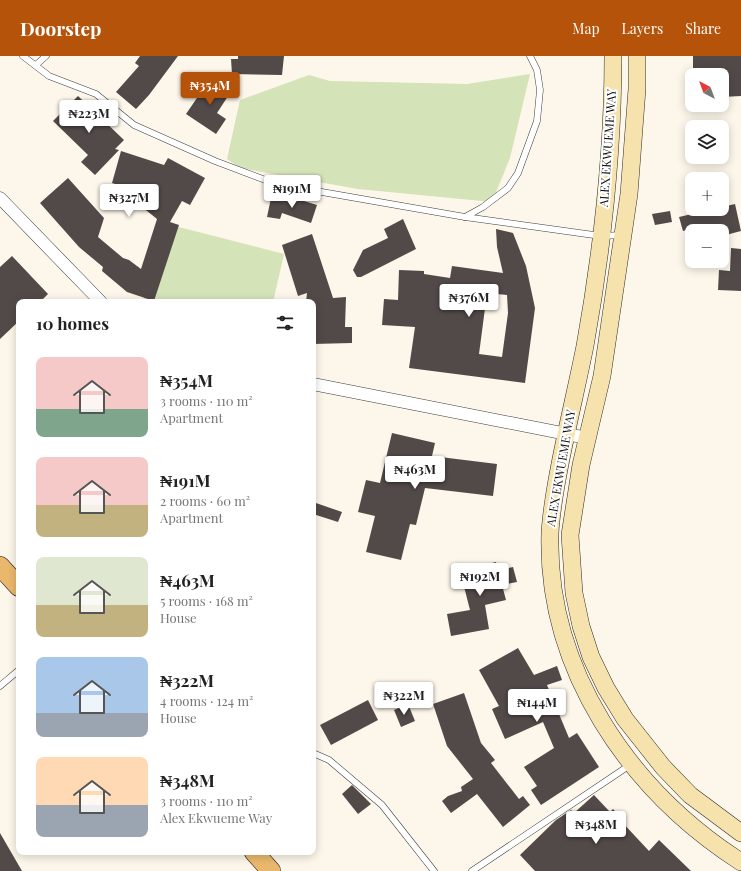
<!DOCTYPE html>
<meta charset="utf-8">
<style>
:root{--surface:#fff;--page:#f2f2f2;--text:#222;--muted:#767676;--accent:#b45309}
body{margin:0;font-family:"Playfair Display",serif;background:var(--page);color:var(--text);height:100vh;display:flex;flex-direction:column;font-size:15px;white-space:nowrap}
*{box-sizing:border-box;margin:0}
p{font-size:13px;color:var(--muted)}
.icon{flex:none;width:22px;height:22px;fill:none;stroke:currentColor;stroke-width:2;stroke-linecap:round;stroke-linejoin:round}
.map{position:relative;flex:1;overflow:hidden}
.panel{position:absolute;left:16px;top:243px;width:300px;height:556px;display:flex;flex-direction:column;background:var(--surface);border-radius:8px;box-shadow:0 2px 10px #0003}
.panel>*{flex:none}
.needle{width:26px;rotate:319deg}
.controls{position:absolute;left:685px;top:12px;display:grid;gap:8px}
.controls a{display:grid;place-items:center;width:44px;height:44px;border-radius:8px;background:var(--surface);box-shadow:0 2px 10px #0003;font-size:20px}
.price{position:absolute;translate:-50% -34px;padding:0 9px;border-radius:4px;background:#fff;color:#222;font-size:13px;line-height:26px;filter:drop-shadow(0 1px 2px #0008)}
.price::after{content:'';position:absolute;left:50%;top:24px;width:12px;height:9px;margin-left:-6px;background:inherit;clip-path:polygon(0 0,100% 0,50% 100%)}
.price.current{background:var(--accent);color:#fff}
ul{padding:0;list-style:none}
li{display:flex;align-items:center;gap:12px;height:100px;padding:0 20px}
li span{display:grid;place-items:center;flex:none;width:112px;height:80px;border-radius:8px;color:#555}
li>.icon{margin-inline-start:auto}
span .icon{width:48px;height:48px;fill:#fffc;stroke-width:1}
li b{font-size:17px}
h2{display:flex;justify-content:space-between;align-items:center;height:48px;padding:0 20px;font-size:17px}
header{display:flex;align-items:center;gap:24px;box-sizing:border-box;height:56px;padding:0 20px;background:var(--accent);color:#fff}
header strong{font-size:19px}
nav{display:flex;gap:22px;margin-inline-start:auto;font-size:14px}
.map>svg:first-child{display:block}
.green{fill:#d5e3b8}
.building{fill:#524a48;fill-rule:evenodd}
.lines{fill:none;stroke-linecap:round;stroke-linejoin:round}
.lane-casing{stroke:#3d3d3d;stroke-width:7}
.street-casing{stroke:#3d3d3d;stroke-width:13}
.secondary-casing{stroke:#2c2c2c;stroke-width:18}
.primary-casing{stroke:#1b1b1b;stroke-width:20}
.lane{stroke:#fff;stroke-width:6}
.street{stroke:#fff;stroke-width:12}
.secondary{stroke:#f6e2ac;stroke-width:17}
.primary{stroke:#eab86d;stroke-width:19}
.labels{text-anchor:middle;stroke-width:4;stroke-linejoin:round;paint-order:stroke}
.street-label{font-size:12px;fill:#0a0a0a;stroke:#fff}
</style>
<header>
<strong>Doorstep</strong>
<nav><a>Map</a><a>Layers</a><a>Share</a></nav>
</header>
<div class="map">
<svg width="741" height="815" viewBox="0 0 741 815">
<rect width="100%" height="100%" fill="#fdf6ea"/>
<g class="green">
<polygon points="530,18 510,102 492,146 358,133 240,112 227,103 240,44 309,19 330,25 467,28"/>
<polygon points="163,167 284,198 273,246 143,246"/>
</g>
<g class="building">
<polygon points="140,0 178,0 149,39 136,53 116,36 139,10 135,7"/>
<polygon points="238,0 284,0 282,19 232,18 231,3 238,3"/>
<polygon points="693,0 741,0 741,40 722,41 722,19 693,19"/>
<polygon points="210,23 215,23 232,34 217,57 226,63 216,78 186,58"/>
<polygon points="78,40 124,84 115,93 119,94 95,119 81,106 88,99 53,65"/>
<polygon points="121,95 164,109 168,102 205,122 190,149 182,145 170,166 179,169 154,245 127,236 102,215 103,211 79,191 40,147 68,122 104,162 98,181 123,202 129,204 141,213 157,163 131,142 116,139 118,129 112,127"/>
<polygon points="288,140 317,149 311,167 282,157 280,163 267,161 271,142 286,145"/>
<polygon points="735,148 741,175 722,180 722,175 712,175 711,168 683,175 679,161 713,153 722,153 722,151"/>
<polygon points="670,155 672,166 655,169 652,158"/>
<polygon points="403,163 416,193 361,221 357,221 353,214 363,194 388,182 384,173"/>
<path d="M496,173L513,177L526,210L535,252L525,327L409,312L415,271L382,269L384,243L398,244L399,214L424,215V218L450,222L452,210L503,217L497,191ZM487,237L507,239L508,257L502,301L479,298Z"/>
<polygon points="312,178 333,242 346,241 345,271 352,271 352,287 313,288 313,246 306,246 307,237 298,240 282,189"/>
<polygon points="731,192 741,193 741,235 718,234 719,214 730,215"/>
<polygon points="12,200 48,238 40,246 19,246 19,265 0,283 0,211"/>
<polygon points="392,377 435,387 432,400 497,408 493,440 425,432 416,469 410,468 401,504 366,496 375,460 358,456 366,424 380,427"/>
<polygon points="313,446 342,456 338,466 313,458"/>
<polygon points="496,506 498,515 513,511 517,526 502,529 506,544 485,549 489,573 451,580 447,558 470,554 460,515"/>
<polygon points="518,592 534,619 557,610 562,624 547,629 569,682 577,677 599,711 541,749 531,734 537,730 524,711 554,692 543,666 505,683 492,653 499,650 479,614"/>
<polygon points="464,637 481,687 495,704 491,707 519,743 523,740 530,749 503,771 477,738 451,757 442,745 448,740 462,735 461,731 473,723 447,690 433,648"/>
<polygon points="368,644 378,664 331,689 320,669"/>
<polygon points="408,648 415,665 401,671 394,654"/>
<polygon points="352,729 371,748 358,758 342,738"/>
<polygon points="594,739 610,756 613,753 623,764 621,765 649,795 659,784 691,815 535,815 520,799 556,764 571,754 574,757"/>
<polygon points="0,777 22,815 0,815"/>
</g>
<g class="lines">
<defs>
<g id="lane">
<polyline points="23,0 49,20 96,38 134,69 215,105 276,128 465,161 601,180 622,179"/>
<polyline points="36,9 46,0"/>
<polyline points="465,161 483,151 508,132 518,117 537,65 540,34 537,14 530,0"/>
<polyline points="0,630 19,614"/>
<polyline points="313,697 329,704 382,749 434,815"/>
<polyline points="472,815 630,709"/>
</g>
<g id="street">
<polyline points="0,142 101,246"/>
<polyline points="313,328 587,382"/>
</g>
<g id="secondary">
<path d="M613,0C613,97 602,195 585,290C576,335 565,379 557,424C554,441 551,459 550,477C546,613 629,734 741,806"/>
<polyline points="637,0 637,33 629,138 602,320 581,409 570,479 574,537 581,570 591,601 606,632 625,663 663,711 690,739 741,777"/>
</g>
<g id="primary">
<polyline points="0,510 19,531"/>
<polyline points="254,796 271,815"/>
</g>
</defs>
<use href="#lane" class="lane-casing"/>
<use href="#street" class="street-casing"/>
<use href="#secondary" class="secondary-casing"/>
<use href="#primary" class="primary-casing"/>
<use href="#lane" class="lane"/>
<use href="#street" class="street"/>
<use href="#secondary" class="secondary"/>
<use href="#primary" class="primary"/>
</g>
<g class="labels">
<g class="street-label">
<text transform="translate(608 92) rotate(-86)" y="4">ALEX EKWUEME WAY</text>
<text transform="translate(561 412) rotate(-80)" y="4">ALEX EKWUEME WAY</text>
</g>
</g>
</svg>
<div class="controls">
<a><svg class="needle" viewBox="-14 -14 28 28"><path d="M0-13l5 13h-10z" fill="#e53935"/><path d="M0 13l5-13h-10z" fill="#767676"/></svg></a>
<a><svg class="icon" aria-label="layers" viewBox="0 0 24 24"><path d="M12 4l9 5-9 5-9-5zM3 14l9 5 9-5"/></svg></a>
<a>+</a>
<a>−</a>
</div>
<b class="price current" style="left:210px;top:50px">₦354M</b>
<b class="price" style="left:89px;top:78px">₦223M</b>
<b class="price" style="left:292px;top:153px">₦191M</b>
<b class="price" style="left:129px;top:162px">₦327M</b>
<b class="price" style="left:469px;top:262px">₦376M</b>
<b class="price" style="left:415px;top:434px">₦463M</b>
<b class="price" style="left:480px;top:541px">₦192M</b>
<b class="price" style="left:404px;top:660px">₦322M</b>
<b class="price" style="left:537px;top:667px">₦144M</b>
<b class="price" style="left:596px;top:789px">₦348M</b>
<section class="panel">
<h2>10 homes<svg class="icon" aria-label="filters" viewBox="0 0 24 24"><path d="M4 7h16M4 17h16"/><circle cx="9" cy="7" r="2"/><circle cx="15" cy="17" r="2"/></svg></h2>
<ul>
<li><span style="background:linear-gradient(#f6c9c9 65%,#7fa58c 0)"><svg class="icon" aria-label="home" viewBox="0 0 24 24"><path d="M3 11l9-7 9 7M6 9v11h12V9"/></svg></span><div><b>₦354M</b><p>3 rooms · 110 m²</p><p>Apartment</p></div></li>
<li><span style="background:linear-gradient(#f6c9c9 60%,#c2b280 0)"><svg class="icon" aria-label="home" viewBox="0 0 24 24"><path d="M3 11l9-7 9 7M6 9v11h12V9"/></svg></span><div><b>₦191M</b><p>2 rooms · 60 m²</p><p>Apartment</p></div></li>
<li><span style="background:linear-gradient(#dfe7d0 60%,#c2b280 0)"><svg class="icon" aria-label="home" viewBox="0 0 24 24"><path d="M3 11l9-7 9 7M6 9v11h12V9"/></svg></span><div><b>₦463M</b><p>5 rooms · 168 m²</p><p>House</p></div></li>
<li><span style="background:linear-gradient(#a9c7e8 70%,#9aa5b1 0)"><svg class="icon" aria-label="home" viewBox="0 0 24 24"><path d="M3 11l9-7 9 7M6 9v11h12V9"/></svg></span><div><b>₦322M</b><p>4 rooms · 124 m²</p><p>House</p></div></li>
<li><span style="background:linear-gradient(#ffd9b3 60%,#9aa5b1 0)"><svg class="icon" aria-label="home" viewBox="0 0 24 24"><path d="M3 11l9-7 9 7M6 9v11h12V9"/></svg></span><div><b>₦348M</b><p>3 rooms · 110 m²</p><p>Alex Ekwueme Way</p></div></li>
</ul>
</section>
</div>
